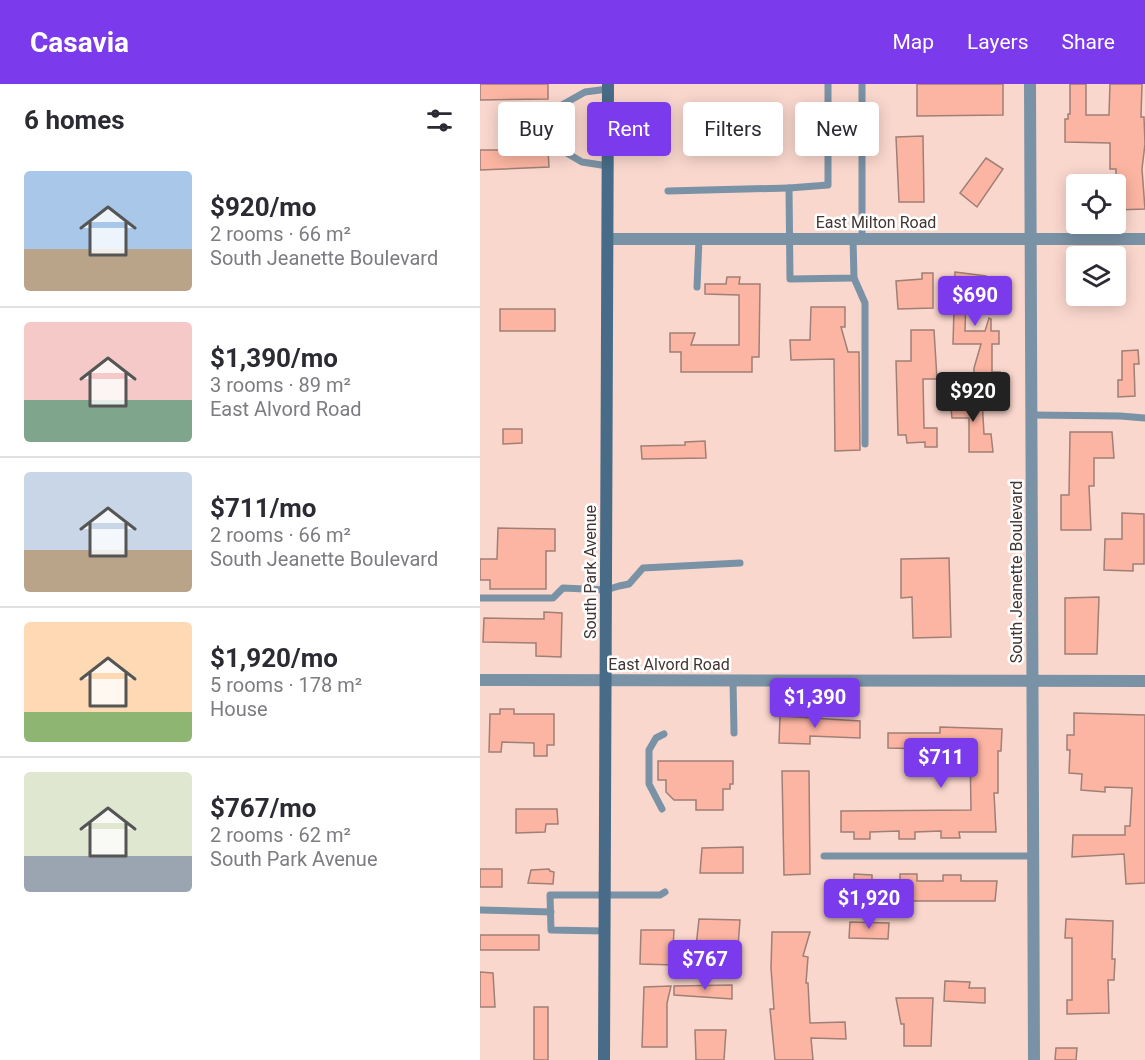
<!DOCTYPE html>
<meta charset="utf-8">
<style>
:root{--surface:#fff;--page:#f2f2f3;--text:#2b2b33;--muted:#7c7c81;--line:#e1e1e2;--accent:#7c3aed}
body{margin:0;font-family:Roboto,sans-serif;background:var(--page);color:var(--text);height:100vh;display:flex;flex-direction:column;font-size:22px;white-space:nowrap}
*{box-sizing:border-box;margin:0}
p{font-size:20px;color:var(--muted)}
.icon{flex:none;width:33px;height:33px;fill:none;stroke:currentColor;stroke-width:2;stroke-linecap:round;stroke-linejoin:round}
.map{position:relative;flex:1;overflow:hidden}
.drawer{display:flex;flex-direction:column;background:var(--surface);width:480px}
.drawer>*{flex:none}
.guide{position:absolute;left:18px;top:18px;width:556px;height:54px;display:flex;gap:12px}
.tools{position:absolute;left:586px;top:90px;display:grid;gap:12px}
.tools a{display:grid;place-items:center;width:60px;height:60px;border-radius:6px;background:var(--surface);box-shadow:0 3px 15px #0003;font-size:30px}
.price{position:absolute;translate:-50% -51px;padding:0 14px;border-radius:6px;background:var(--accent);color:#fff;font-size:20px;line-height:39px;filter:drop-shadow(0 2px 3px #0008)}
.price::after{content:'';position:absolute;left:50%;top:36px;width:18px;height:14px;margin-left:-9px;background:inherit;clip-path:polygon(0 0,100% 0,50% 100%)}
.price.on{background:#222;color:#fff}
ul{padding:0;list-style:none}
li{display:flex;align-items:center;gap:18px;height:150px;padding:0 24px}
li+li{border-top:2px solid var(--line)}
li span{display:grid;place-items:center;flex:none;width:168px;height:120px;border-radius:6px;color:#555}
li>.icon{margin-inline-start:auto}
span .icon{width:72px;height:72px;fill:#fffc;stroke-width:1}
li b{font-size:26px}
h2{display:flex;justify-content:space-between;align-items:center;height:72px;padding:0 24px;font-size:26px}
.tag{padding:0 21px;border-radius:6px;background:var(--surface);box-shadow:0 3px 15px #0003;font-size:21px;line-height:54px}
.tag.on{background:var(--accent);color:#fff}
header{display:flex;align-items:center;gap:36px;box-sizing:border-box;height:84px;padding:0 30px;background:var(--accent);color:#fff}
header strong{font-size:28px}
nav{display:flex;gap:33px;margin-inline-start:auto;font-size:21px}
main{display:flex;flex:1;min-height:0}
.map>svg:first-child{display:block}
.building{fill:#fcb5a2;stroke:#9f7f76;stroke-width:1.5}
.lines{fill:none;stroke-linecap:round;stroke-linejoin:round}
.service{stroke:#7a92a5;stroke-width:7}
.minor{stroke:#7a92a5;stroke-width:12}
.secondary{stroke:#486c87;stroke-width:12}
.labels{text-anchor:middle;stroke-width:5;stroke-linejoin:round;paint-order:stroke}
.street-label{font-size:16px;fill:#433531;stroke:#fff}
</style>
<header>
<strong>Casavia</strong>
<nav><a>Map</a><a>Layers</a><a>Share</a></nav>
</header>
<main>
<section class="drawer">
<h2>6 homes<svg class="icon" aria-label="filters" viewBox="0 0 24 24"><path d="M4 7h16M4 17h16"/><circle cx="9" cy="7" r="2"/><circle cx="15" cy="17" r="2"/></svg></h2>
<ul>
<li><span style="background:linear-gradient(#a9c7e8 65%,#b9a48a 0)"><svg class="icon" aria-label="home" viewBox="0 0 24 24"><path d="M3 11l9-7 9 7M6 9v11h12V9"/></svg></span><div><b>$920/mo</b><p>2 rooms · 66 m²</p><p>South Jeanette Boulevard</p></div></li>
<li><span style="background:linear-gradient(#f6c9c9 65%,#7fa58c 0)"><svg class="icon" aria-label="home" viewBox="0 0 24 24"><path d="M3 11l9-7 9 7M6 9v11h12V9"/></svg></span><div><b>$1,390/mo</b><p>3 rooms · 89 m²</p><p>East Alvord Road</p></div></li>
<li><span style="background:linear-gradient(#c9d6e8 65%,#b9a48a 0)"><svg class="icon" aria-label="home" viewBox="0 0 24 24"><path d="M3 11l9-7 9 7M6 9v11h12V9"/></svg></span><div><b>$711/mo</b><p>2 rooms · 66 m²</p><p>South Jeanette Boulevard</p></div></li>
<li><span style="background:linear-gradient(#ffd9b3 75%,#8fb573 0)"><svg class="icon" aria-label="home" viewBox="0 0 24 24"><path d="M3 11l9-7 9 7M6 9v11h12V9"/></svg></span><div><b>$1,920/mo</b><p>5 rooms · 178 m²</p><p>House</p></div></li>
<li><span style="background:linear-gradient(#dfe7d0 70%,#9aa5b1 0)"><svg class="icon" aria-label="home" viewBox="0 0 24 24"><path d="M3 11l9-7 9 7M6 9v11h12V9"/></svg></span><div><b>$767/mo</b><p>2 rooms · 62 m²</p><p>South Park Avenue</p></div></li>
</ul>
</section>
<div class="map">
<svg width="665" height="976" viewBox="0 0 665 976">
<rect width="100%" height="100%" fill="#fad7cd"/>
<g class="building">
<polygon points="0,0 68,0 68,15 0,16"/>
<polygon points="437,0 523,0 523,31 437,32"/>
<polygon points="590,0 606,0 606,31 629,31 630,0 662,0 661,33 664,33 665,60 662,85 665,125 636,126 636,85 630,85 630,59 585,58 585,35 588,35 588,30 590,30"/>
<polygon points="443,52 444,118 419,118 416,53"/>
<polygon points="0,66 68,66 69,83 0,86"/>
<polygon points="506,74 523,85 497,123 480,109"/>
<polygon points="475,188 506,192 506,219 486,216 485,247 505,247 509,234 511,235 511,247 519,247 519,260 512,260 512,288 520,288 520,302 494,302 494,284 501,260 473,260"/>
<polygon points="442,189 453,189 453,224 418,225 416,197 442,195"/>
<polygon points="247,193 260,193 259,200 280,200 279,273 272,273 272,288 201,288 201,268 190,268 190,249 215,249 211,261 259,261 259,211 225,210 225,200 246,200"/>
<polygon points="331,223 365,223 365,243 361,243 368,268 379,268 380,366 355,367 354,275 311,276 310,256 330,256"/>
<rect x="20" y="225" width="55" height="22"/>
<polygon points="431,246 454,246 457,295 443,295 444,344 457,344 457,363 445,363 445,358 427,359 426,351 418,351 416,277 431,277"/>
<polygon points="658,266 659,280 654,280 655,312 638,313 638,296 642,296 642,267"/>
<polygon points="470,315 502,315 504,350 511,350 513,368 489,368 489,334 472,334"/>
<polygon points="23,345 42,345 42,359 23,360"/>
<polygon points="590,348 632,348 634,374 614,374 614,402 609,402 611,446 581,446 581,411 589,411"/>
<polygon points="225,357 226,374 162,375 161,362 205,361 205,358"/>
<polygon points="642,429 664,430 664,480 653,480 653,487 624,486 625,455 642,455"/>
<polygon points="18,444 75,445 75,467 66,467 66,505 10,505 10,496 0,496 0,475 17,475"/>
<polygon points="469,474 471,553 433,554 432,513 421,514 421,475"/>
<polygon points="619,513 617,570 585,570 585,514"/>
<polygon points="64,528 82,529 81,573 56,572 56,559 3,558 4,534 64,535"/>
<polygon points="20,625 34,625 34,630 74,630 74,661 67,661 67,672 54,672 54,659 22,658 21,668 9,668 10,630 20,630"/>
<polygon points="594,629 665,631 665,799 646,800 644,770 592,773 593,751 645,751 645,742 650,742 652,704 625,703 625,708 601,706 602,690 589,689 590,666 587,666 587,651 594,651"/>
<polygon points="300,632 380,637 380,654 330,652 330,660 299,659"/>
<polygon points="460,643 522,645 521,667 518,667 518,709 514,709 516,748 479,748 480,754 461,754 461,747 435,748 435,755 419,755 419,747 390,748 390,755 374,755 374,748 361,748 361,727 491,726 490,666 408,664 408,649 460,649"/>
<polygon points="178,677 253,677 253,700 250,700 250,705 243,705 243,726 216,726 216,716 194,716 186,708 186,696 178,696"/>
<polygon points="302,687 329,687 330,790 304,791"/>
<polygon points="36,725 77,725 78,740 66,740 65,748 36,749"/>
<polygon points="263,763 263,789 220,789 222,764"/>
<rect x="0" y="785" width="22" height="18"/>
<polygon points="69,785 70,787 74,788 73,800 48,799 51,786"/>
<polygon points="374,790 392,791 392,797 406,799 420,799 420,790 437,790 437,797 463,797 463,791 481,791 481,797 517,797 515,817 362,817 362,798 374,798"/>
<polygon points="219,835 260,836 257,876 252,876 252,883 214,881"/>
<polygon points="586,835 633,837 632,875 635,875 634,896 628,896 629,929 587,930 587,916 592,916 592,854 585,854"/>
<polygon points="370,838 409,839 408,855 369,854"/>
<polygon points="161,846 194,846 193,865 199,865 195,881 160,880"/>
<polygon points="292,848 330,848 323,872 328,873 326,899 328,899 330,939 365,938 366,955 331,954 333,976 295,976 290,925 294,925 291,884"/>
<rect x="0" y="851" width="59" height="15"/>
<polygon points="0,888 13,889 15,923 0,923"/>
<polygon points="465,897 490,898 489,904 505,904 505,919 464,917"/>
<polygon points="252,901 252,915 194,911 194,902"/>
<polygon points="191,902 187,919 187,963 162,963 164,903"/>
<polygon points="416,914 453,914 451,962 424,962 424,940 421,940"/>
<rect x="54" y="923" width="14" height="53"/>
<polygon points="215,946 246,946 244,976 216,976"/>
<polygon points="576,964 597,964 596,976 575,976"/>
</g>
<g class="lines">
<g class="service">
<polyline points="348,0 348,101 309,104 310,195 374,194 373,155"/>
<polyline points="382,0 382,155"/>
<polyline points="128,82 102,78 73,61 73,26 105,8 128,5"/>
<polyline points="188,107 309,104"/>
<polyline points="374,194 385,219 385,360"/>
<polyline points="217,203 219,155"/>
<polyline points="552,331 640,332 665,334"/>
<polyline points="0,514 73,514 83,504 126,506 139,502 149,500 163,484 260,479"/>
<polyline points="253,597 254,649"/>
<polyline points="182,725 169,700 169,666 176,654 184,650"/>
<polyline points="344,772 553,772"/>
<polyline points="0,826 71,828"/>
<polyline points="124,847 71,846 70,811 180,811 185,808"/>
</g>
<g class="minor">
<polyline points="550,0 554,976"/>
<polyline points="128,155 665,155"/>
<polyline points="0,596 665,597"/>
</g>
<polyline class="secondary" points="124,976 128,0"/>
</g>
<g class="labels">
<g class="street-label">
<text x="396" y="144">East Milton Road</text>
<text transform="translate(110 488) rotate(-90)" y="6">South Park Avenue</text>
<text transform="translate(536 488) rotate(-90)" y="6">South Jeanette Boulevard</text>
<text x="189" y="586">East Alvord Road</text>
</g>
</g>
</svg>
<div class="tools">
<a><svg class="icon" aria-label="locate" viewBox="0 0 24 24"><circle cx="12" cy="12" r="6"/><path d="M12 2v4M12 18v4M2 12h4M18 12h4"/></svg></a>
<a><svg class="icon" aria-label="layers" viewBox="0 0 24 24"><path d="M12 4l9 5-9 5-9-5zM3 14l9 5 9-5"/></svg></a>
</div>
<b class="price" style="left:495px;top:243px">$690</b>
<b class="price on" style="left:493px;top:339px">$920</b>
<b class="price" style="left:335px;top:645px">$1,390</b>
<b class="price" style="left:461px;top:705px">$711</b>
<b class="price" style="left:389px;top:846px">$1,920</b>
<b class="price" style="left:225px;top:907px">$767</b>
<div class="guide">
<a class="tag">Buy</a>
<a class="tag on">Rent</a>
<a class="tag">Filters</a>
<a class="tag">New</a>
</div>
</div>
</main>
